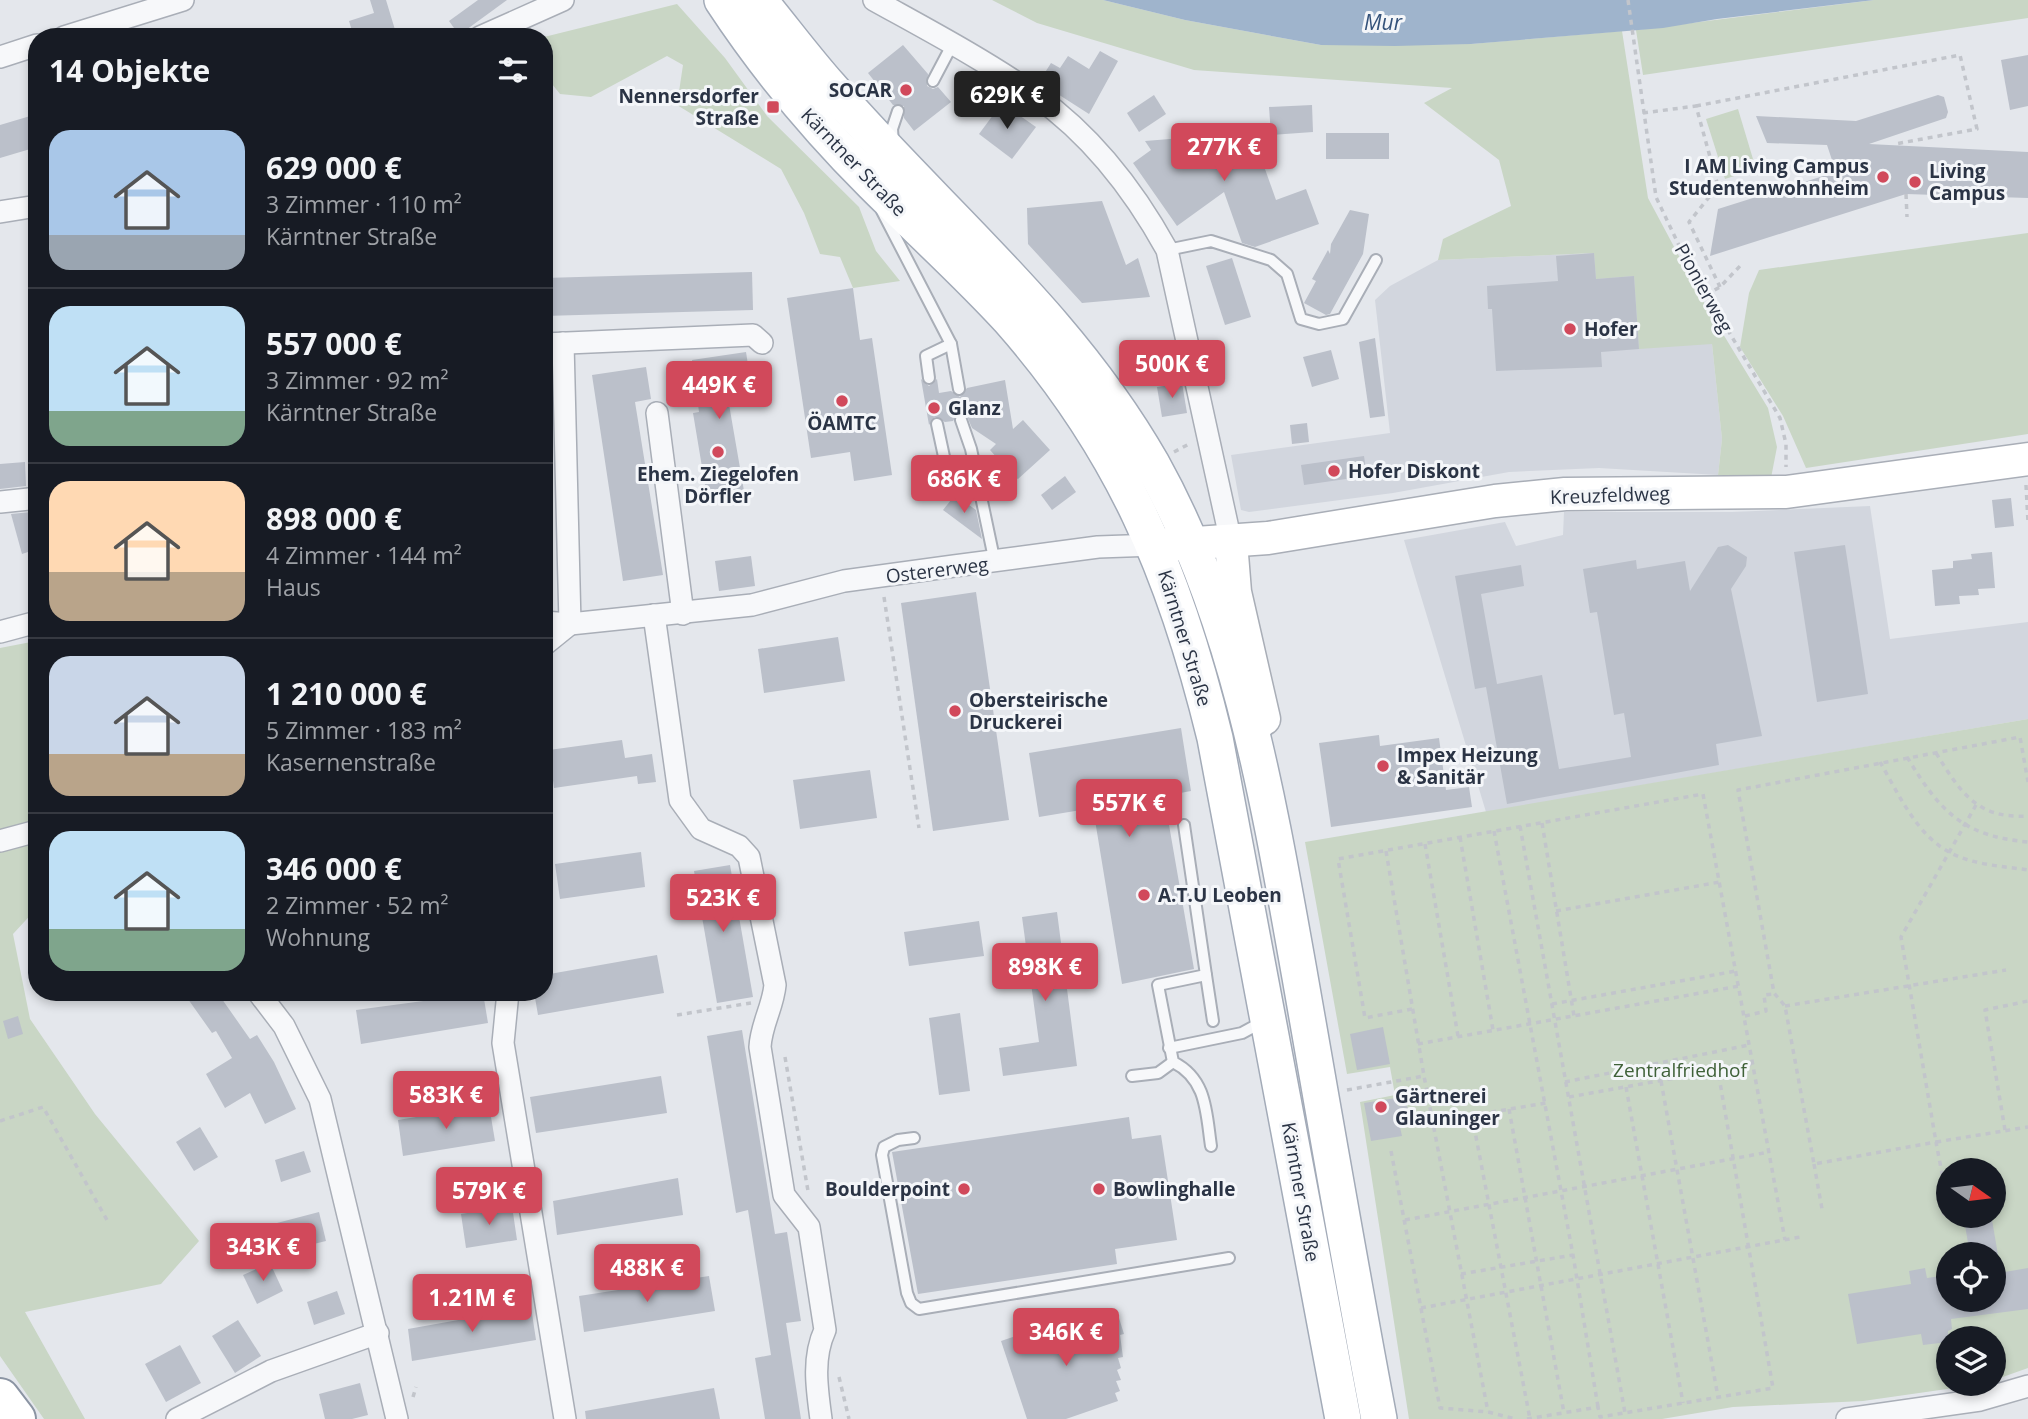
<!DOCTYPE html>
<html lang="de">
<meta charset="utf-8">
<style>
:root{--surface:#171b24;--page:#20242c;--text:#f1f3f6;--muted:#9ea1a6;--line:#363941;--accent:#d1495b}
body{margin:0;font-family:"Open Sans",sans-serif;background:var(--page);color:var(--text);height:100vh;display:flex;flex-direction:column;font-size:26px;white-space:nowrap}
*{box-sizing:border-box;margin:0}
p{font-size:23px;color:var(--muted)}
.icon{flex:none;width:38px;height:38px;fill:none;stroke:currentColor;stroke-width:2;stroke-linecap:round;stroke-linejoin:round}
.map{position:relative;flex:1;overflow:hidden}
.panel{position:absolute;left:28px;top:28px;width:525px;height:973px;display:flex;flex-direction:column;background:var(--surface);border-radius:28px;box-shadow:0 4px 10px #0003}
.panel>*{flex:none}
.needle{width:46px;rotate:104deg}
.fabs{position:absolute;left:1936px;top:1158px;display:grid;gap:14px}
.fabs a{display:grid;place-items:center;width:70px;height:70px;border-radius:50%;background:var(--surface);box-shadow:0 4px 10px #0003;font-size:35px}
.price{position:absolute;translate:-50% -60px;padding:0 16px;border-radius:7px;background:var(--accent);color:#fff;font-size:23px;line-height:46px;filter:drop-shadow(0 2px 4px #0008)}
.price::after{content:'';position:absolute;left:50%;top:42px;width:21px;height:16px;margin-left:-10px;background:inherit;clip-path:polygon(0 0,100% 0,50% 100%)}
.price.selected{background:#222;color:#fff}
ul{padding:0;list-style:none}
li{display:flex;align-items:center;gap:21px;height:175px;padding:0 21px}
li+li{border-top:2px solid var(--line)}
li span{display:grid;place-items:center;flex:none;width:196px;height:140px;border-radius:21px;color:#555}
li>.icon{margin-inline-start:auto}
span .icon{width:84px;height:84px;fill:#fffc;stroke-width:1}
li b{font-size:30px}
h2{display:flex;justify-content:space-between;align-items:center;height:84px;padding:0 21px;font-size:30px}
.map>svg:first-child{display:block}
.built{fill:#d2d6de}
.green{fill:#c9d6c5;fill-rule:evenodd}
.water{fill:#9fb4cc}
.building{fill:#bbc0ca}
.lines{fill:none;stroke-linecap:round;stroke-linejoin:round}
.lane-casing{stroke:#a9aeb7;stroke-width:14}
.street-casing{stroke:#a9aeb7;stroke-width:24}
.secondary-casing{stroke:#a9aeb7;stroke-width:35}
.primary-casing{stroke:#a3abb8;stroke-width:38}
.highway-casing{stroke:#8b94a3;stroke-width:42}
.path{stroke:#c2c5cb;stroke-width:3.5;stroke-dasharray:5 5;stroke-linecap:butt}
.lane{stroke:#f7f8fa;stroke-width:10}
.street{stroke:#f7f8fa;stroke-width:21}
.secondary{stroke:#fff;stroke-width:32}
.primary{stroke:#fff;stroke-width:35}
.highway{stroke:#fff;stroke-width:38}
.poi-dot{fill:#d1495b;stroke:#f4f6f9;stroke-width:2.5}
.labels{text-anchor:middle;stroke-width:6;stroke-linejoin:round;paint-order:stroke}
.poi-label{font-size:19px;font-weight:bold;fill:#2b3445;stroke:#f4f6f9;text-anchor:start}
.street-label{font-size:19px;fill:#2b3445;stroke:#f4f6f9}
.park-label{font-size:19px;fill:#3f6138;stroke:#f4f6f9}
.water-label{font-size:21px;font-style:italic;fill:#34527a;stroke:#f4f6f9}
</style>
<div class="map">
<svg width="2028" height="1419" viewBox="0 0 2028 1419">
<rect width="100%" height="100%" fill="#e4e7ec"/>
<g class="built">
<polygon points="1594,253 1634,276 1712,344 1722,439 1718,475 1599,468 1509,472 1393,493 1249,512 1241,510 1231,455 1390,433 1375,300 1390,286 1438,260"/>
<polygon points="1870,506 1890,639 2028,622 2028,719 1486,812 1404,540 1505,522 1516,546 1563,535 1564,512 1732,512"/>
</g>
<g class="green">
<polygon points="992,0 1103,0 1185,20 1321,45 1471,44 1622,31 1648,198 1703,301 1768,408 1777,447 1771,478 1718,475 1722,439 1712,344 1639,349 1634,276 1596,279 1594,253 1438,260 1443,239 1511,206 1499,160 1424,103 1452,88 1194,70 1037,23"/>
<polygon points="1874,0 2028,0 2028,18 1643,75 1636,30"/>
<polygon points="677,4 725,58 767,116 859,207 876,251 900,281 853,288 840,257 820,254 804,213 781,169 677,105 683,65 667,56 591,97 560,94 544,74 544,37"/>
<polygon points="1738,109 1756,169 1725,179 1706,119"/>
<polygon points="2028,233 2028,434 1806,468 1783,416 1740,347 1749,293 1759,270"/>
<polygon points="31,642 37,649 37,908 13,934 30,1019 95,1114 199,1241 161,1284 25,1312 85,1419 44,1419 0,1356 0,648"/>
<path d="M2028,719V1368L1997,1379L1993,1375V1339H1948V1384H1961V1387L1863,1401L1733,1407L1662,1419H1409L1360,1102L1395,1095L1390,1067L1347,1074L1305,842ZM1948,1171H1993V1216H1948ZM1948,1255H1993V1300H1948Z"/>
</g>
<polygon class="water" points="1103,0 1874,0 1717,19 1663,28 1471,44 1395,46 1321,45 1185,20"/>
<g class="building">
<polygon points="370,0 386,0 396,33 385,37 354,37 349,21 374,13"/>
<polygon points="478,0 507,0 459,35 449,21"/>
<polygon points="903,45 928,74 927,86 933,89 938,87 951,102 914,131 904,118 904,106 893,105 868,73"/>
<polygon points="1100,51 1118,61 1089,114 1039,82 1051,63 1060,68 1068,56 1089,69"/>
<polygon points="2028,55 2028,106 2010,110 2001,60"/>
<polygon points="1154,95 1166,114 1139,132 1127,113"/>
<polygon points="1938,95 1944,97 1948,112 1946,118 1869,144 2028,152 2028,198 1906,194 1710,256 1718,209 1836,172 1827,145 1767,143 1756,116 1856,121"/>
<polygon points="1002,103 1036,127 1012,159 979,134"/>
<polygon points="1312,105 1313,132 1271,135 1269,107"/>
<polygon points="37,114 37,147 0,158 0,125"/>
<polygon points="1249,124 1276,200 1306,189 1319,224 1255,247 1242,243 1224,192 1177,226 1133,163 1151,150 1145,141 1207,136 1206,127"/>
<rect x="1326" y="133" width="63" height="26"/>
<polygon points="1102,201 1126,265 1138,258 1150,297 1082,303 1028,244 1027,208"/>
<polygon points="1350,210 1369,214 1363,254 1330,314 1326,315 1304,303 1316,281 1312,279 1328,250 1330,254 1331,244"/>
<polygon points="1594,253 1596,279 1634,276 1639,349 1601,352 1602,367 1496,371 1492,309 1488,309 1487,286 1558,281 1556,256"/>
<polygon points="1232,258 1251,317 1225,325 1206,266"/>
<polygon points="752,272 753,310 544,316 544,278"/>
<polygon points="853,288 860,340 872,338 892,475 854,481 850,452 811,458 787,298"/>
<polygon points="1375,338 1385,416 1370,418 1359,342"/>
<polygon points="1331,350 1339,379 1312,387 1303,357"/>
<polygon points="746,352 751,384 726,387 744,491 707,497 693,413 699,412 692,360"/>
<polygon points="646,367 651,399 635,402 663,575 623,581 592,375"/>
<polygon points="921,379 929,386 937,379 939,393 951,391 960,397 967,388 1005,380 1013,429 1023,420 1050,450 1018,479 1014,477 990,450 996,444 972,428 966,414 958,413 953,421 945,422 935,417 929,425"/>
<polygon points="1182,383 1187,413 1162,417 1157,387"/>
<polygon points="1307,423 1309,442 1292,444 1290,425"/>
<polygon points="1364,456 1367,476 1304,485 1301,465"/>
<polygon points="25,462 26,486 0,489 0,464"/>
<polygon points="1065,476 1076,492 1052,510 1041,495"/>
<polygon points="955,495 976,510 982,539 943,510"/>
<polygon points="2011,498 2014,526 1995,528 1992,500"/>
<polygon points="31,512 37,532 37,549 22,554 11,514"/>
<polygon points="1728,545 1747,557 1746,566 1731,589 1762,736 1716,744 1719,765 1507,804 1486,687 1475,689 1455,576 1521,565 1524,586 1481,594 1497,684 1542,675 1559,769 1631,757 1624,713 1614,715 1597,612 1590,613 1583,569 1636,560 1637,569 1685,561 1690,591 1718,547"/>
<polygon points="1845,545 1868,694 1817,702 1794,552"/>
<polygon points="1992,552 1995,588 1978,589 1979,595 1959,596 1960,604 1935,606 1932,570 1953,568 1953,561 1972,559 1971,554"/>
<polygon points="751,556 755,586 719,591 715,561"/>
<polygon points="976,592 1009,820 933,831 901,603"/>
<polygon points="838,637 845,681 764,693 758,649"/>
<polygon points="1181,728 1191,791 1164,796 1194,969 1122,984 1093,808 1039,817 1029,753"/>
<polygon points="1379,735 1380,746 1439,738 1446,790 1469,787 1472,807 1331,827 1319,743"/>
<polygon points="622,740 625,758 652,754 656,782 638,784 637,776 554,788 549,750"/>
<polygon points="870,770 877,818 800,829 793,780"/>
<polygon points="641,852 645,887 560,899 555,864"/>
<polygon points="730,865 753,997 717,1003 694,871"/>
<polygon points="1057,912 1077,1066 1003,1076 999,1048 1039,1042 1022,917"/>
<polygon points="979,921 984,956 909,966 904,932"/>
<polygon points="657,955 664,993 538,1015 534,992 544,992 544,975"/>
<polygon points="183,992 217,992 250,1039 257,1035 274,1062 296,1109 265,1124 250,1093 225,1108 206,1074 232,1058 216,1031 212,1033"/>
<polygon points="483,993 488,1023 361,1044 356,1010"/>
<polygon points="960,1013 970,1091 939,1095 929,1018"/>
<polygon points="18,1016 23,1034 8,1039 3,1021"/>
<polygon points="1383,1027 1390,1064 1357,1070 1350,1034"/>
<polygon points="742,1030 775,1234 787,1232 801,1321 786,1323 801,1419 765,1419 755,1358 771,1355 748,1210 736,1213 707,1036"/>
<polygon points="661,1076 667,1113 536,1133 530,1097"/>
<polygon points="1396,1098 1398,1106 1407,1105 1410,1126 1400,1127 1402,1136 1371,1141 1364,1103"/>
<polygon points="489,1105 495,1141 403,1156 398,1120"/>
<polygon points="1129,1117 1132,1139 1161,1135 1177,1240 1115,1249 1117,1264 918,1294 892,1152"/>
<polygon points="200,1127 218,1157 194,1171 176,1142"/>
<polygon points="304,1151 311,1172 281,1182 275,1160"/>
<polygon points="678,1178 683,1215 557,1235 553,1201"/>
<polygon points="512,1206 517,1240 466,1248 461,1214"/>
<polygon points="319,1212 326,1241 285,1251 277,1223"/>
<polygon points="1992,1220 1998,1255 1970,1255 1965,1225"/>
<polygon points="270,1263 283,1291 257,1304 243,1275"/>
<polygon points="1925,1268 1927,1278 1948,1275 1948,1300 1993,1300 1993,1274 2028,1268 2028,1309 1951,1319 1952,1329 1948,1331 1948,1342 1923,1345 1921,1334 1857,1344 1848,1294 1911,1284 1909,1271"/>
<polygon points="709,1276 715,1311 584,1332 579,1296"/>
<polygon points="337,1291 345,1314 314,1325 307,1302"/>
<polygon points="531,1307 536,1340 412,1361 408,1329"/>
<polygon points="1076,1316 1081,1331 1119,1318 1124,1334 1120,1335 1123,1357 1118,1358 1121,1368 1117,1370 1121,1380 1116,1381 1120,1391 1115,1393 1118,1401 1066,1419 1027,1419 1001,1341"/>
<polygon points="238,1320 261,1356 235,1373 212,1336"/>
<polygon points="180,1345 201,1383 166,1402 145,1364"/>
<polygon points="360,1383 368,1415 352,1419 325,1419 319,1394"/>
<polygon points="714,1388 720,1419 586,1419 585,1411"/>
</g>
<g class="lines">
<defs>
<g id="lane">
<polyline points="933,81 952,45"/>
<polyline points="893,143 892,129 898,111"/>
<polyline points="882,211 951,344 959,389"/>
<polyline points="1167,250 1211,241 1271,260 1287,274 1301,319 1319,324 1343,319 1376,260"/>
<polyline points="929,378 926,356 951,344"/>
<polyline points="961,420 971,449 995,563"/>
<polyline points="937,424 946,466 975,465"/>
<path d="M1184,825L1206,975L1158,985L1173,1062C1207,1079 1206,1112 1211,1146"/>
<polyline points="1206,975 1213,1021"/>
<polyline points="1169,1048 1242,1033 1264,1021"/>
<polyline points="1132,1076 1158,1073 1173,1062"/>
<polyline points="914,1138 898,1140 884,1147 882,1155 907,1293 911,1303 919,1309 1229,1258"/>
</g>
<g id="street">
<path d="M874,0C928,30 985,60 1036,96C1091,135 1135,192 1167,250L1231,542"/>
<polyline points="64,37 183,0"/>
<polyline points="480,37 563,0"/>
<polyline points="0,57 37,45"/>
<polyline points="0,212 37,206"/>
<polyline points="544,344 753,335 762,343"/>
<polyline points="657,413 683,614"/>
<polyline points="0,502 29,499"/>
<path d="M654,615L680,800L701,829L739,846L749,857L775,985C773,1007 761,1025 760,1047L784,1195L809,1227L825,1330C812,1358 817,1389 821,1419"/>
<polyline points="544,622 570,624 752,605 844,581 954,566 1098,547 1155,545"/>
<polyline points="0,632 37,622"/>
<polyline points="544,645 570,624 563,343"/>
<polyline points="0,841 37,831"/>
<polyline points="258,992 284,1026 320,1099 397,1419"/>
<polyline points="508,992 503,1043 565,1419"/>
<polyline points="177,1419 271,1371 378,1333"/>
<polyline points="1847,1419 1980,1400 2028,1386"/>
</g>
<g id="secondary">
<polyline points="1231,542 1235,592 1264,719"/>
<polyline points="1167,545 1268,538 1495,501 1565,494 1786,492 2028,459"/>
</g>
<g id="primary">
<path d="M722,0C766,67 817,128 873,184C918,229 966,272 1009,319C1122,447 1175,573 1215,738L1343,1419"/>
<path d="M759,0C783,29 805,59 830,87C940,214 1067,315 1152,464C1239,620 1269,803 1300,977C1326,1125 1351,1272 1379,1419"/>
</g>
<polyline id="highway" points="0,1398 16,1419"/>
</defs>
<use href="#lane" class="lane-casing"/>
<use href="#street" class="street-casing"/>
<use href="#secondary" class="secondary-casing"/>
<use href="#primary" class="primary-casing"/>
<use href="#highway" class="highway-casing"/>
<g class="path">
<polyline points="1628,0 1656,197 1684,256 1780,418 1786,444 1786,467"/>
<polyline points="1696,106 1960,55 1977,129 1895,144"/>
<polyline points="1643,113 1696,106 1718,186 1689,222 1720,287"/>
<polyline points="1906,194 1907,217"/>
<polyline points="1706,295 1720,287 1740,266"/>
<polyline points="1174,452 1189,444"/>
<polyline points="2026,485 2028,522"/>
<polyline points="884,597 919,828"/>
<path d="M1936,753C1961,793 1977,819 2028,816"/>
<path d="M1907,757C1940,811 1962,836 2028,842"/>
<path d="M1880,762C1898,793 1916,834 1949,852C1972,865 2002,866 2028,870"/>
<polyline points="1976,805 1901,937 1936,1142 2028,1127"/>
<polyline points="1542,823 1574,1016"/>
<polyline points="1520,826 1625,1413"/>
<polyline points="1494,831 1573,1255 1598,1407"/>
<polyline points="1460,837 1493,1030"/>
<polyline points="1425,844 1458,1036"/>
<polyline points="1386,851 1424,1076 1488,1412"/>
<polyline points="1556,911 1720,882"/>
<polyline points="1552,1004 1736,971"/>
<polyline points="1785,1006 2006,970"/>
<polyline points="1412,1009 1365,1018 1338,859 1703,794 1785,1240"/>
<polyline points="677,1015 751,1003"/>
<polyline points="1745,1016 1766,1011 1764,995 1773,994"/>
<polyline points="1418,1044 1739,986"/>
<polyline points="785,1057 808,1191"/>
<polyline points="1661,1081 1718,1397"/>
<polyline points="1565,1082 1749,1045"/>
<polyline points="1626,1087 1683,1403"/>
<polyline points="1347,1090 1424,1076"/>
<polyline points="1569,1097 1753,1064"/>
<polyline points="1509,1109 1564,1413"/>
<polyline points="1472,1116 1530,1419"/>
<polyline points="0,1121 43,1107 107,1220"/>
<polyline points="1432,1122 1546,1103"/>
<polyline points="2005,1130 1985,1010 2028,1001"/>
<polyline points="1391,1151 1440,1408 1488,1412 1516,1419"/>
<polyline points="1814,1164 1822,1209"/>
<polyline points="1948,1205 1936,1142 1814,1164 1785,1006 1774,993 1738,790 2020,737 2028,782"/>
<polyline points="1943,1215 1948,1207"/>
<polyline points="1405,1220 1769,1152"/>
<polyline points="1461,1274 1573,1255"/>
<polyline points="1421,1308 1800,1237"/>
<polyline points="839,1377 849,1419"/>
<polyline points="413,1397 416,1387"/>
<polyline points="1527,1419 1598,1407 1600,1417 1773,1388 1718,1071"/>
</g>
<use href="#lane" class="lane"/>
<use href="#street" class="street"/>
<use href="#secondary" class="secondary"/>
<use href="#primary" class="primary"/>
<use href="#highway" class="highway"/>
</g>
<g class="poi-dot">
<circle cx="906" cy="90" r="7"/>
<rect x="766" y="100" width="14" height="14" rx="3.5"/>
<circle cx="1883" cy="177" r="7"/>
<circle cx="1915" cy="182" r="7"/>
<circle cx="1570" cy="329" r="7"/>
<circle cx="842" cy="401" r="7"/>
<circle cx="934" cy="408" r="7"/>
<circle cx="718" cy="452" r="7"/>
<circle cx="1334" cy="471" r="7"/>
<circle cx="955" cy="711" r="7"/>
<circle cx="1383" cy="766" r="7"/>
<circle cx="1144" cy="895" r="7"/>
<circle cx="1381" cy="1107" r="7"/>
<circle cx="964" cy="1189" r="7"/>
<circle cx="1099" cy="1189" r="7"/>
</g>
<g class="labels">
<g class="poi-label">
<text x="892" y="97" text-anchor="end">SOCAR</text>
<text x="759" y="103" text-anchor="end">Nennersdorfer<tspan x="759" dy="22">Straße</tspan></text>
<text x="1869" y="173" text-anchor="end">I AM Living Campus<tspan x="1869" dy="22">Studentenwohnheim</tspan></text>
<text x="1929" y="178">Living<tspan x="1929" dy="22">Campus</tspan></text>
<text x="1584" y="336">Hofer</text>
<text x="948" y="415">Glanz</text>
<text x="842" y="430" text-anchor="middle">ÖAMTC</text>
<text x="1348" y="478">Hofer Diskont</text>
<text x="718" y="481" text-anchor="middle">Ehem. Ziegelofen<tspan x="718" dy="22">Dörfler</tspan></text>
<text x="969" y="707">Obersteirische<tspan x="969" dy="22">Druckerei</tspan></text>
<text x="1397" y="762">Impex Heizung<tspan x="1397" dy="22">&amp; Sanitär</tspan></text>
<text x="1158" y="902">A.T.U Leoben</text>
<text x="1395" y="1103">Gärtnerei<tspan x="1395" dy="22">Glauninger</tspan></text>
<text x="950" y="1196" text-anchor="end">Boulderpoint</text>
<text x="1113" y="1196">Bowlinghalle</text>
</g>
<g class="street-label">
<text transform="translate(854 162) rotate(46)" y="7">Kärntner Straße</text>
<text transform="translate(1704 288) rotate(61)" y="7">Pionierweg</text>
<text transform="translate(1610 495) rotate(-2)" y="7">Kreuzfeldweg</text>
<text transform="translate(937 570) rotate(-7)" y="7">Ostererweg</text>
<text transform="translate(1185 638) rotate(73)" y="7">Kärntner Straße</text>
<text transform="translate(1301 1192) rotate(80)" y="7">Kärntner Straße</text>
</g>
<g class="park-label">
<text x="1680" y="1077">Zentralfriedhof</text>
</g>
<g class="water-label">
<text x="1383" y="30">Mur</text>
</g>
</g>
</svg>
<div class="fabs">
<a><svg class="needle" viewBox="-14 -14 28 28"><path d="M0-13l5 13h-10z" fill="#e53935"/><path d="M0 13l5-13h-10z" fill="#9ea1a6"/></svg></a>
<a><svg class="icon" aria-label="locate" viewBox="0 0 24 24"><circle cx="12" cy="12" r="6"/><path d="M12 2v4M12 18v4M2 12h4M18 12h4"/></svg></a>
<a><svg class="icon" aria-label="layers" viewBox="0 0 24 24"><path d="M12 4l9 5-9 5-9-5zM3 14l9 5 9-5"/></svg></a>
</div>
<b class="price selected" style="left:1007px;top:131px">629K €</b>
<b class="price" style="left:1224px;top:183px">277K €</b>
<b class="price" style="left:1172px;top:400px">500K €</b>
<b class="price" style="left:719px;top:421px">449K €</b>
<b class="price" style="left:964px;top:515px">686K €</b>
<b class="price" style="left:1129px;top:839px">557K €</b>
<b class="price" style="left:723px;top:934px">523K €</b>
<b class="price" style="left:1045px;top:1003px">898K €</b>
<b class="price" style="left:446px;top:1131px">583K €</b>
<b class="price" style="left:489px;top:1227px">579K €</b>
<b class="price" style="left:263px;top:1283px">343K €</b>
<b class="price" style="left:647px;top:1304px">488K €</b>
<b class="price" style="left:472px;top:1334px">1.21M €</b>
<b class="price" style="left:1066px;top:1368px">346K €</b>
<section class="panel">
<h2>14 Objekte<svg class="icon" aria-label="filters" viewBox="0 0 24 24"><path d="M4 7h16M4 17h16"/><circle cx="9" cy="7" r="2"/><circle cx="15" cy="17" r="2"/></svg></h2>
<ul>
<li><span style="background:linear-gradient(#a9c7e8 75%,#9aa5b1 0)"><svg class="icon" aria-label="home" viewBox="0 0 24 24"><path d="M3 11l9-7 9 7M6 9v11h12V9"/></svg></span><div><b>629 000 €</b><p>3 Zimmer · 110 m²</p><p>Kärntner Straße</p></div></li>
<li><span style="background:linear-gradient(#bfe0f5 75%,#7fa58c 0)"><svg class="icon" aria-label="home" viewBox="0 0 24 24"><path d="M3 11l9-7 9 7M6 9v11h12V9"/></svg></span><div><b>557 000 €</b><p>3 Zimmer · 92 m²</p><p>Kärntner Straße</p></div></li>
<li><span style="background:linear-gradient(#ffd9b3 65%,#b9a48a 0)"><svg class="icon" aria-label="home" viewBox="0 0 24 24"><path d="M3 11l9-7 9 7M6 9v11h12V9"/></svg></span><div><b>898 000 €</b><p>4 Zimmer · 144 m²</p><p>Haus</p></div></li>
<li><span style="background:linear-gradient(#c9d6e8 70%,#b9a48a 0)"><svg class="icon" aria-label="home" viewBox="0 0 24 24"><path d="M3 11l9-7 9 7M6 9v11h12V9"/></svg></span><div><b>1 210 000 €</b><p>5 Zimmer · 183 m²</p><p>Kasernenstraße</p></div></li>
<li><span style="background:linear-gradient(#bfe0f5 70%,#7fa58c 0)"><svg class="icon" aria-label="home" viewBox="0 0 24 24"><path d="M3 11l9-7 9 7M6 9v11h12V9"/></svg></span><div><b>346 000 €</b><p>2 Zimmer · 52 m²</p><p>Wohnung</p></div></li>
</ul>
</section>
</div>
